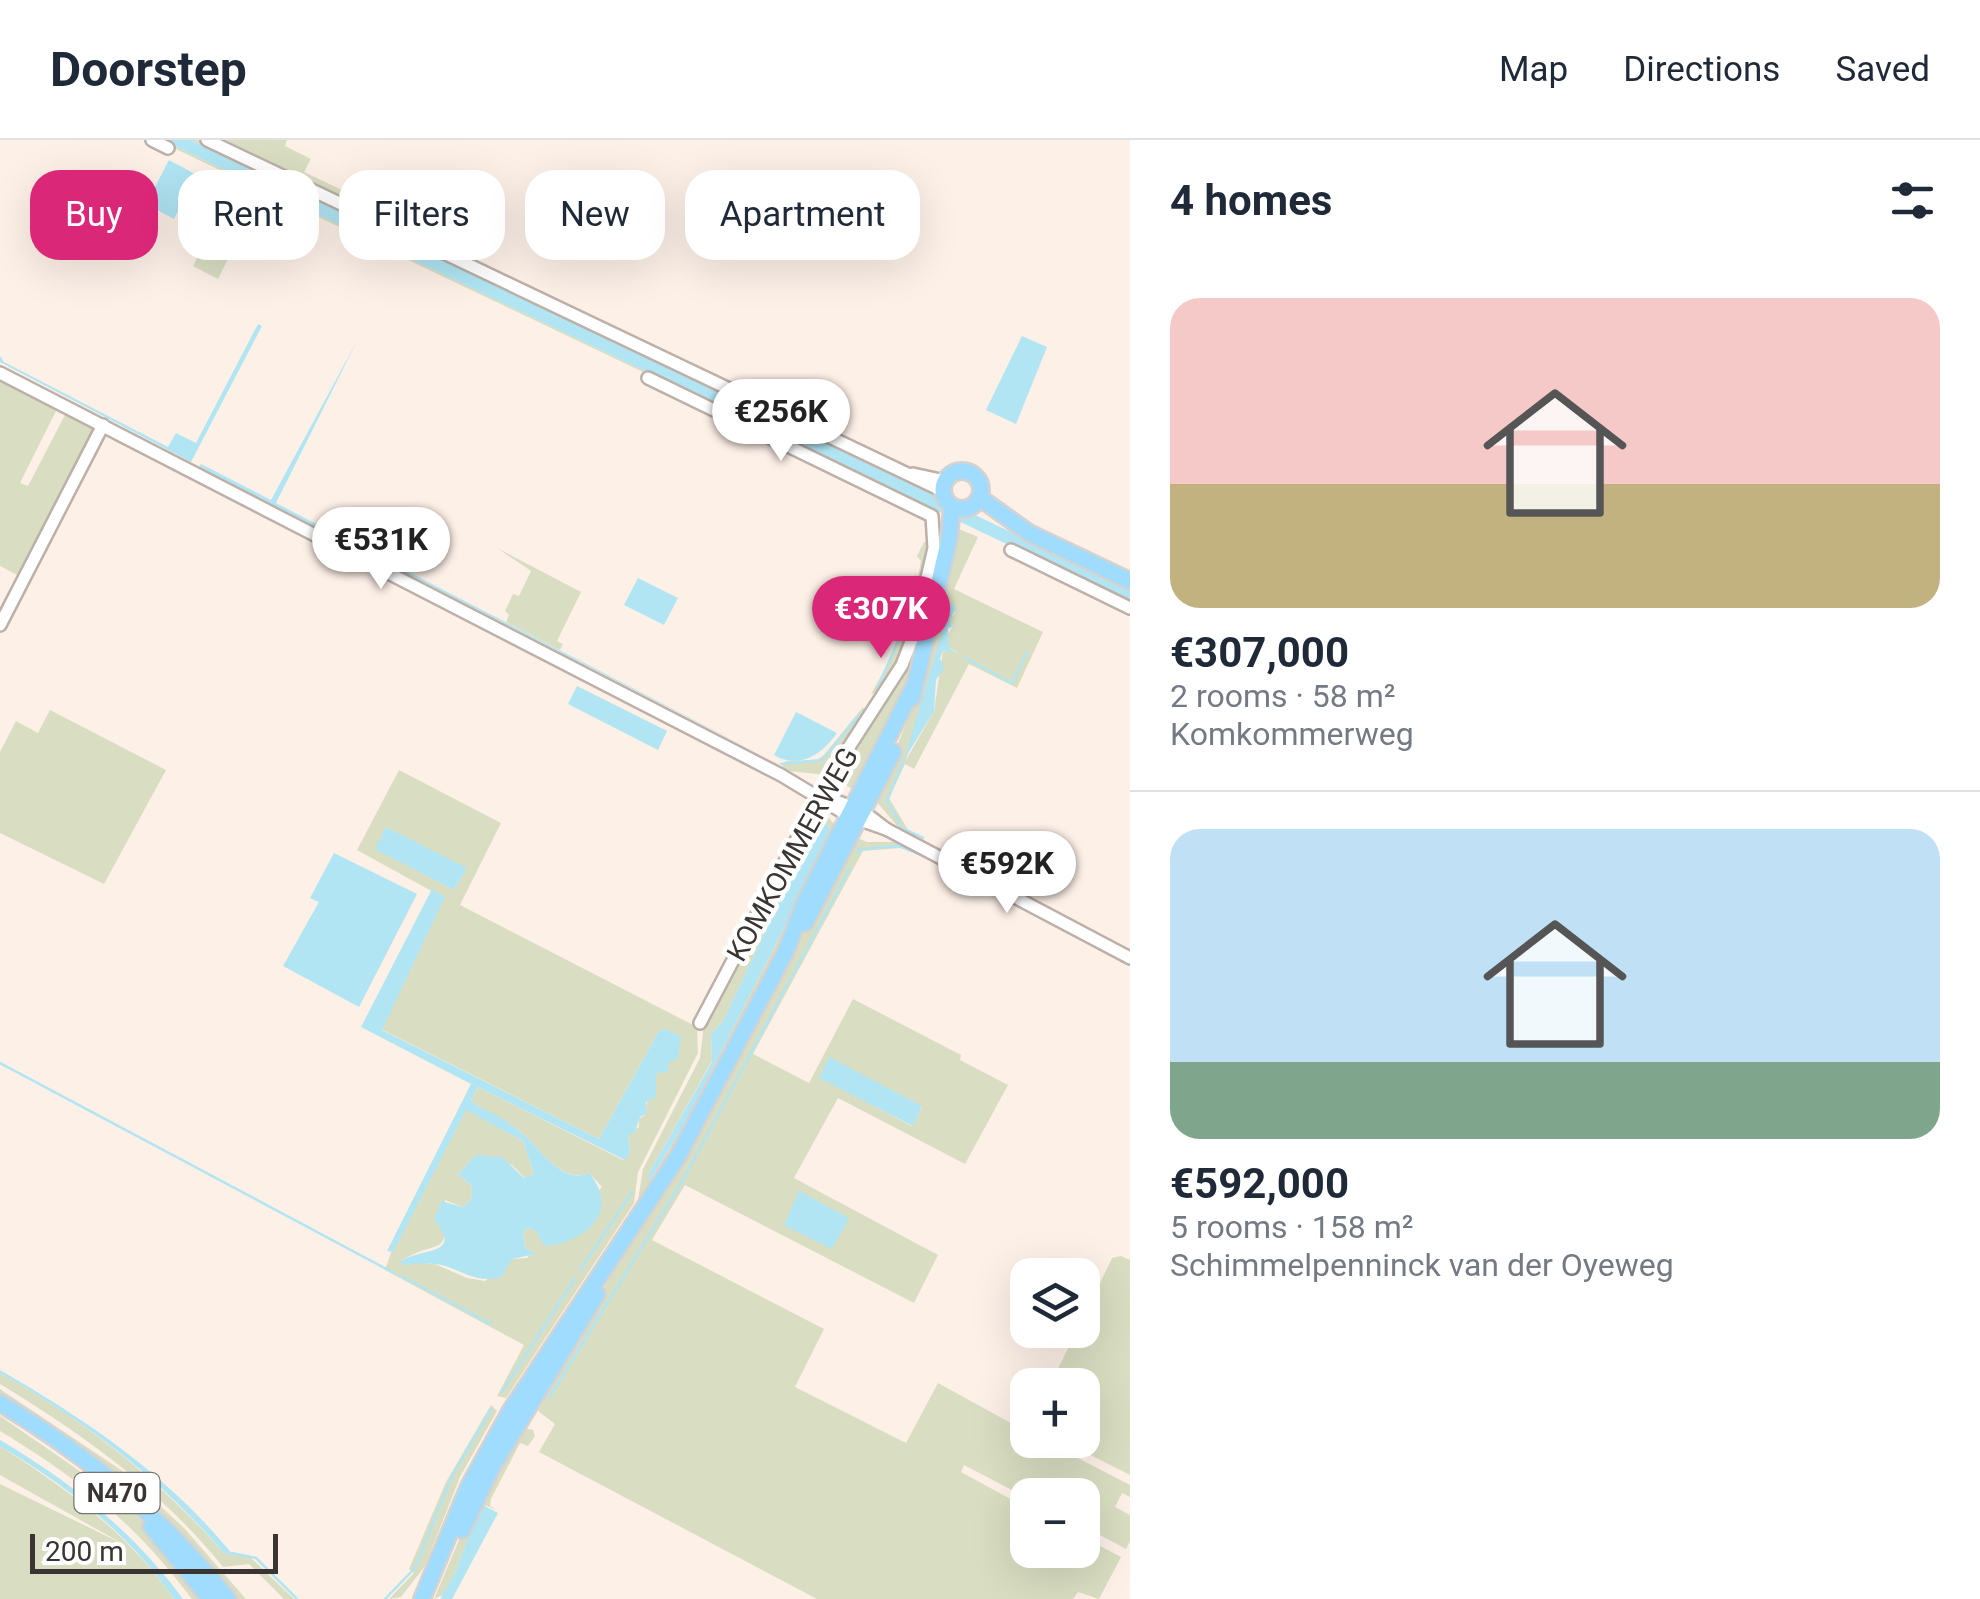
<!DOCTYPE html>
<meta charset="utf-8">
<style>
:root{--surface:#fff;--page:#f2f2f3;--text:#1f2937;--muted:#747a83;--line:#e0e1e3;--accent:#db2777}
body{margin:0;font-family:Roboto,sans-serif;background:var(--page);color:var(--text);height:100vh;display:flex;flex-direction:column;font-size:38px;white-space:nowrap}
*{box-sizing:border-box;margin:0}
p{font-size:32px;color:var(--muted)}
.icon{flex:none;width:55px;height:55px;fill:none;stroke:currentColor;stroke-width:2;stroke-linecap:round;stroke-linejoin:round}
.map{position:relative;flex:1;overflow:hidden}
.side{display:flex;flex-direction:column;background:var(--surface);width:850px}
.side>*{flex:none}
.hud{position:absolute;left:30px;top:30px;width:950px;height:90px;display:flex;gap:20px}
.tools{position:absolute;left:1010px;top:1118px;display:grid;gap:20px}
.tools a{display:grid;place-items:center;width:90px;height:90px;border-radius:20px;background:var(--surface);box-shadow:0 10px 40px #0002;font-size:50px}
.scale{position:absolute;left:30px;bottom:25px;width:248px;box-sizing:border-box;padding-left:10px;border:5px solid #3a3532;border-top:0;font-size:28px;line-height:35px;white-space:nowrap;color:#3a3532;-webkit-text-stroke:8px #fff;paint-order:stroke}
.price{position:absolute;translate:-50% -85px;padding:0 22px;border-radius:35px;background:#fff;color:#222;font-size:32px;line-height:65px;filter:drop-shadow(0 2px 5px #0008)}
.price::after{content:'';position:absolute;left:50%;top:60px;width:30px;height:22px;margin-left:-15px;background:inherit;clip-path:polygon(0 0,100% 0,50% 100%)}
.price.current{background:var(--accent);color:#fff}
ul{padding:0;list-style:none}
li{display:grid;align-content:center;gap:20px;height:530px;padding:0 40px}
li+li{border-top:2px solid var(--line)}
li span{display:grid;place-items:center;height:310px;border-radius:30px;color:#555}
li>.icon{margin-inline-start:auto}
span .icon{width:180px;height:180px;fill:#fffc;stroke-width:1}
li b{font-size:42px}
h2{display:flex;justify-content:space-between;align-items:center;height:120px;padding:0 40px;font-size:42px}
.tag{padding:0 35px;border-radius:30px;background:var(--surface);box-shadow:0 10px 40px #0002;font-size:35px;line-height:90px}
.tag.current{background:var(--accent);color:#fff}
header{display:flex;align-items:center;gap:60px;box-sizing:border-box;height:140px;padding:0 50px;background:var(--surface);border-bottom:2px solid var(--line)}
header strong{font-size:48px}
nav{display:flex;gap:55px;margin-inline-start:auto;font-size:35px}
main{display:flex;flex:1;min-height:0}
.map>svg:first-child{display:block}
.green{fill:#d9dec2;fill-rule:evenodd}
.water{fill:#b1e5f3}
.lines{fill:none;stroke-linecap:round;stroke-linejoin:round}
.stream{stroke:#b1e5f3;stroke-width:2.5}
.minor-casing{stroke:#bcb0a8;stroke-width:16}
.major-casing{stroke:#d4d3d2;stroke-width:20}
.minor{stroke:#fff;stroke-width:11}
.major{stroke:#a0dcfd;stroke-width:15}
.labels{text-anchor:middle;stroke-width:9;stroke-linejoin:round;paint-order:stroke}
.shield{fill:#fff;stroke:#757270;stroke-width:2.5}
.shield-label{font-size:25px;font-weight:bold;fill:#3a3532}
.street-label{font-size:28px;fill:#3a3532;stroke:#fff}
</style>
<header>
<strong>Doorstep</strong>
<nav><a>Map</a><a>Directions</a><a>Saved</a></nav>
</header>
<main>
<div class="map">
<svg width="1130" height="1459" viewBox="0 0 1130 1459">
<rect width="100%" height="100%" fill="#fdf0e7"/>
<g class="green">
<polygon points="157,0 162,0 915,360 920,349 191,0 197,0 923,346 929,366 928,368"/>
<polygon points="226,0 287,0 285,6 311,19 304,32 342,50 340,55"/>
<polygon points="214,84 239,97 218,139 193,126"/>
<polygon points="0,239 57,269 20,343 28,346 66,273 96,289 17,435 0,426"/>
<polygon points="938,382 946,386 909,542 858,652 832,638 900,537"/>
<path d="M959,389L978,397L954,449L1043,492L1017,548L969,524L914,629L905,624L889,658L907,688L905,695L875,660L914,564ZM951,462L955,473L950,480L953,486L947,496L949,508L958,513L943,510L934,571L906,620Z"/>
<polygon points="924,402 931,404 906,507 882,551 871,554 893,515 902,485 905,487 901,478 914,447 912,441 915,435 918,436 921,421 917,416"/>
<polygon points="497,408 581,452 557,501 563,504 560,510 506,482 509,475 505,471 513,454 519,456 531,431"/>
<polygon points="863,567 867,574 826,635 780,630 786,621 817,620 824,615"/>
<polygon points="50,570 166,630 104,744 0,693 0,612 16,581 38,593"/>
<path d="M399,630L501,683L460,765L697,887L698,913L638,1032L634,1063L506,1258L497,1256L524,1205L385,1130L391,1113L465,969L523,1001L534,1034L525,1038L512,1025L476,1015L458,1034L471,1045C473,1055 472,1062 462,1067L445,1060C446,1123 445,1095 401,1121L435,1124L467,1138L485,1141L512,1119L527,1118L532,1112L525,1108L523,1091L530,1088L537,1091L545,1106L602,1047L589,1033C563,1044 541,1011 524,995C510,983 492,974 476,965L471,960L478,947L623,1020L630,1012L628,995L639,987V979L645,975C645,959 655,950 656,933L669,922L659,891L599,999L381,889L444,758L357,710ZM386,687L466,729L454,750L376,709Z"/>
<path d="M817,665L838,688L783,804L668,1023L524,1248L520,1244L536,1219L637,1066L643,1029L700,918L704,884ZM820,676L830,689L828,701L686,981L649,1042V1033L712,921L711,894L723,881L804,711L809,708L812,686Z"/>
<path d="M855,697L867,702H902L900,708L863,711L753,914L809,943L853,859L961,915L960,920L1008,945L965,1024L838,958L794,1038L938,1115L914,1163L685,1045L652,1100L824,1189L795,1247L906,1303L938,1243L1027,1292L1028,1300H1043L1130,1345V1357L1122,1353L1115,1367L1130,1375V1401L1126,1409L1083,1386L1082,1355L1027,1358L964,1325L961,1332L1027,1368L1028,1410H1082L1083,1397L1121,1417L1099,1459L1078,1452L1073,1459H817L539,1312L555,1284L538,1271L544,1261L538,1257L663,1050ZM819,937L922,967L912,986Z"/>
<polygon points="1121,1116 1130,1120 1130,1335 1061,1300 1082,1300 1082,1245 1071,1245 1072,1241 1056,1233 1077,1190 1082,1190 1083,1179 1112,1118"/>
<path d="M0,1233C86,1281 159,1340 224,1413L249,1416L294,1459H284L249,1424L223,1427C161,1350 84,1295 0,1244Z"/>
<polygon points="0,1249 121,1330 184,1388 246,1459 234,1459 214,1432 0,1260"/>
<polygon points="491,1265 497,1271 460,1337 425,1426 401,1457 389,1459 414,1433 409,1429 446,1342"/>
<path d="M0,1276L116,1356L151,1390L207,1459H192C134,1382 82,1341 0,1291Z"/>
<polygon points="524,1288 533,1290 535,1296 528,1306 520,1303 491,1359 490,1366 499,1371 482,1364 447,1453 434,1459 467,1381"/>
<path d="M0,1306C67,1349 128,1393 174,1459H0V1344L125,1405L0,1335Z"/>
</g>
<g class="water">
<polygon points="162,0 191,0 1130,449 1130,463"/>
<polygon points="169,20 197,35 174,79 146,64"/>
<polygon points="258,184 262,186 191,322 0,222 0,216 4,222 168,307 176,293 196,303"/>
<polygon points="1022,196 1047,207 1016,284 986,270"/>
<polygon points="357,201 276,363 781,625 199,327 201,324 271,360"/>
<polygon points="638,438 678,458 664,485 624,465"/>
<polygon points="951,462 956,468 950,480 953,487 948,488 949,508 958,514 943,510 940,519 944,528 936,540 934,571 904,620"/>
<polygon points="577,546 667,591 658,610 568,564"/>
<path d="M796,572L837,593C822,614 800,630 774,615Z"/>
<polygon points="820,676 830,689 828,701 686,981 649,1042 649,1033 712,922 711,894 723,881 804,710 809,708 812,686"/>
<polygon points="386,687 467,728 454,750 375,709"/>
<polygon points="334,713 417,754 359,867 283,826 319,762 310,758"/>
<path d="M432,749L445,757L382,890L599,999L659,891L666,889L681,897L678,918L669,922L668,932L656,933V957L646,962V974L640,977L635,992L628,995L630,1012L625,1020L478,947L471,960L476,965C493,973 509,982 524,995C541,1010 563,1045 589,1033C621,1071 586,1103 544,1106L537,1092L530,1088L523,1091L525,1108L536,1114L512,1119L501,1137C476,1143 467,1133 445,1126C430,1122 418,1124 403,1125L401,1121C425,1107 463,1116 434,1079L442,1061L462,1067C472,1062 473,1055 471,1045L458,1034L476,1015L502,1017L524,1038L534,1034L523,1001L466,970L393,1112L387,1111L471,944L361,887Z"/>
<polygon points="829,917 922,966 913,986 819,938"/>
<polygon points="799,1051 849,1078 832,1109 784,1085"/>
<path d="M0,1230C88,1281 168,1335 233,1415L224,1413C161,1339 85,1281 0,1233Z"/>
<path d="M0,1300C71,1342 134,1392 183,1459H174C130,1394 67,1346 0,1306Z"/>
<polygon points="481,1364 498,1373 452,1459 440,1459 455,1433"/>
</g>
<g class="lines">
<g class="stream">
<polyline points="965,518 1012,543 1027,512"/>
<polyline points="878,547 904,487"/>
<polyline points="904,620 887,661 902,688 923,698"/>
<polyline points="781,624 822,620 861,573"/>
<polyline points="857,714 860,709 899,706 926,717"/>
<polyline points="0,923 394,1133"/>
<polyline points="580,1130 632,1052"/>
<polyline points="399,1135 491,1184"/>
<polyline points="502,1252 575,1138"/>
<polyline points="549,1258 683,1040 850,728"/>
<polyline points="483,1362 515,1303"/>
<polyline points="232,1413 256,1418 297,1459"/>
<polyline points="385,1459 415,1428 451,1338 491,1269"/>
</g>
<defs>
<g id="minor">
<polyline points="152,0 168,8"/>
<polyline points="207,0 943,351"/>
<polyline points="0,233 781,635 849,676 886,689"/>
<polyline points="648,238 932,376 934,408 914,494 902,525 829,638 700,883"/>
<polyline points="913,334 945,341"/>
<polyline points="1011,410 1130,468"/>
<polyline points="0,485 103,285"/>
<polyline points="824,656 864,672 886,689 1130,818"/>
</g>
<g id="major">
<circle cx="962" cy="350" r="19"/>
<polyline points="980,358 1029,393 1130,441"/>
<polyline points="912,558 949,399 952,367"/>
<polyline points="805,783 893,612"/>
<path d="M0,1263C92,1319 160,1375 228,1459"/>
<polyline points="151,1386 210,1459"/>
<polyline points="462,1390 492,1327 597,1154"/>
<polyline points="422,1459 469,1346 511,1270 677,1018 786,811 804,764 913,548"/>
</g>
</defs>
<use href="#minor" class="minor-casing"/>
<use href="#major" class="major-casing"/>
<use href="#minor" class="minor"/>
<use href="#major" class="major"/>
</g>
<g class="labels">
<rect class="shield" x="74.5" y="1333" width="85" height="40" rx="8"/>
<g class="shield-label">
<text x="117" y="1362">N470</text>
</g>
<g class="street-label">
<text transform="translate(792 714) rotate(-61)" y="10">KOMKOMMERWEG</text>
</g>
</g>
</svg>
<div class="tools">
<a><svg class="icon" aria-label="layers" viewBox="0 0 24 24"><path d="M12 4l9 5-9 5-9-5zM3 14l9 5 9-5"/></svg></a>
<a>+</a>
<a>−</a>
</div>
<div class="scale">200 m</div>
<b class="price" style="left:781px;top:324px">€256K</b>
<b class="price" style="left:381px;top:452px">€531K</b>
<b class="price current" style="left:881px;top:521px">€307K</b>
<b class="price" style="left:1007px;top:776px">€592K</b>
<div class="hud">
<a class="tag current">Buy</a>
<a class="tag">Rent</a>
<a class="tag">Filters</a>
<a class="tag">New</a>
<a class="tag">Apartment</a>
</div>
</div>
<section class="side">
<h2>4 homes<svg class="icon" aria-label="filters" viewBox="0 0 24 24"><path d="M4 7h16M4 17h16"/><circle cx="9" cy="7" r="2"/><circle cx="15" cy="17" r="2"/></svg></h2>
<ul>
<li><span style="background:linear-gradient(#f6c9c9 60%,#c2b280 0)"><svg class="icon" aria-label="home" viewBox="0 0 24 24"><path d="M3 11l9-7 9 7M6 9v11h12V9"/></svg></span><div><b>€307,000</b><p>2 rooms · 58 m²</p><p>Komkommerweg</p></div></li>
<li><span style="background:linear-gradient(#bfe0f5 75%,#7fa58c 0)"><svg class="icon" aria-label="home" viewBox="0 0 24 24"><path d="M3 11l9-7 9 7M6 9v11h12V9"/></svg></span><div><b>€592,000</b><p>5 rooms · 158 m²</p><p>Schimmelpenninck van der Oyeweg</p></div></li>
</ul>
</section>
</main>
